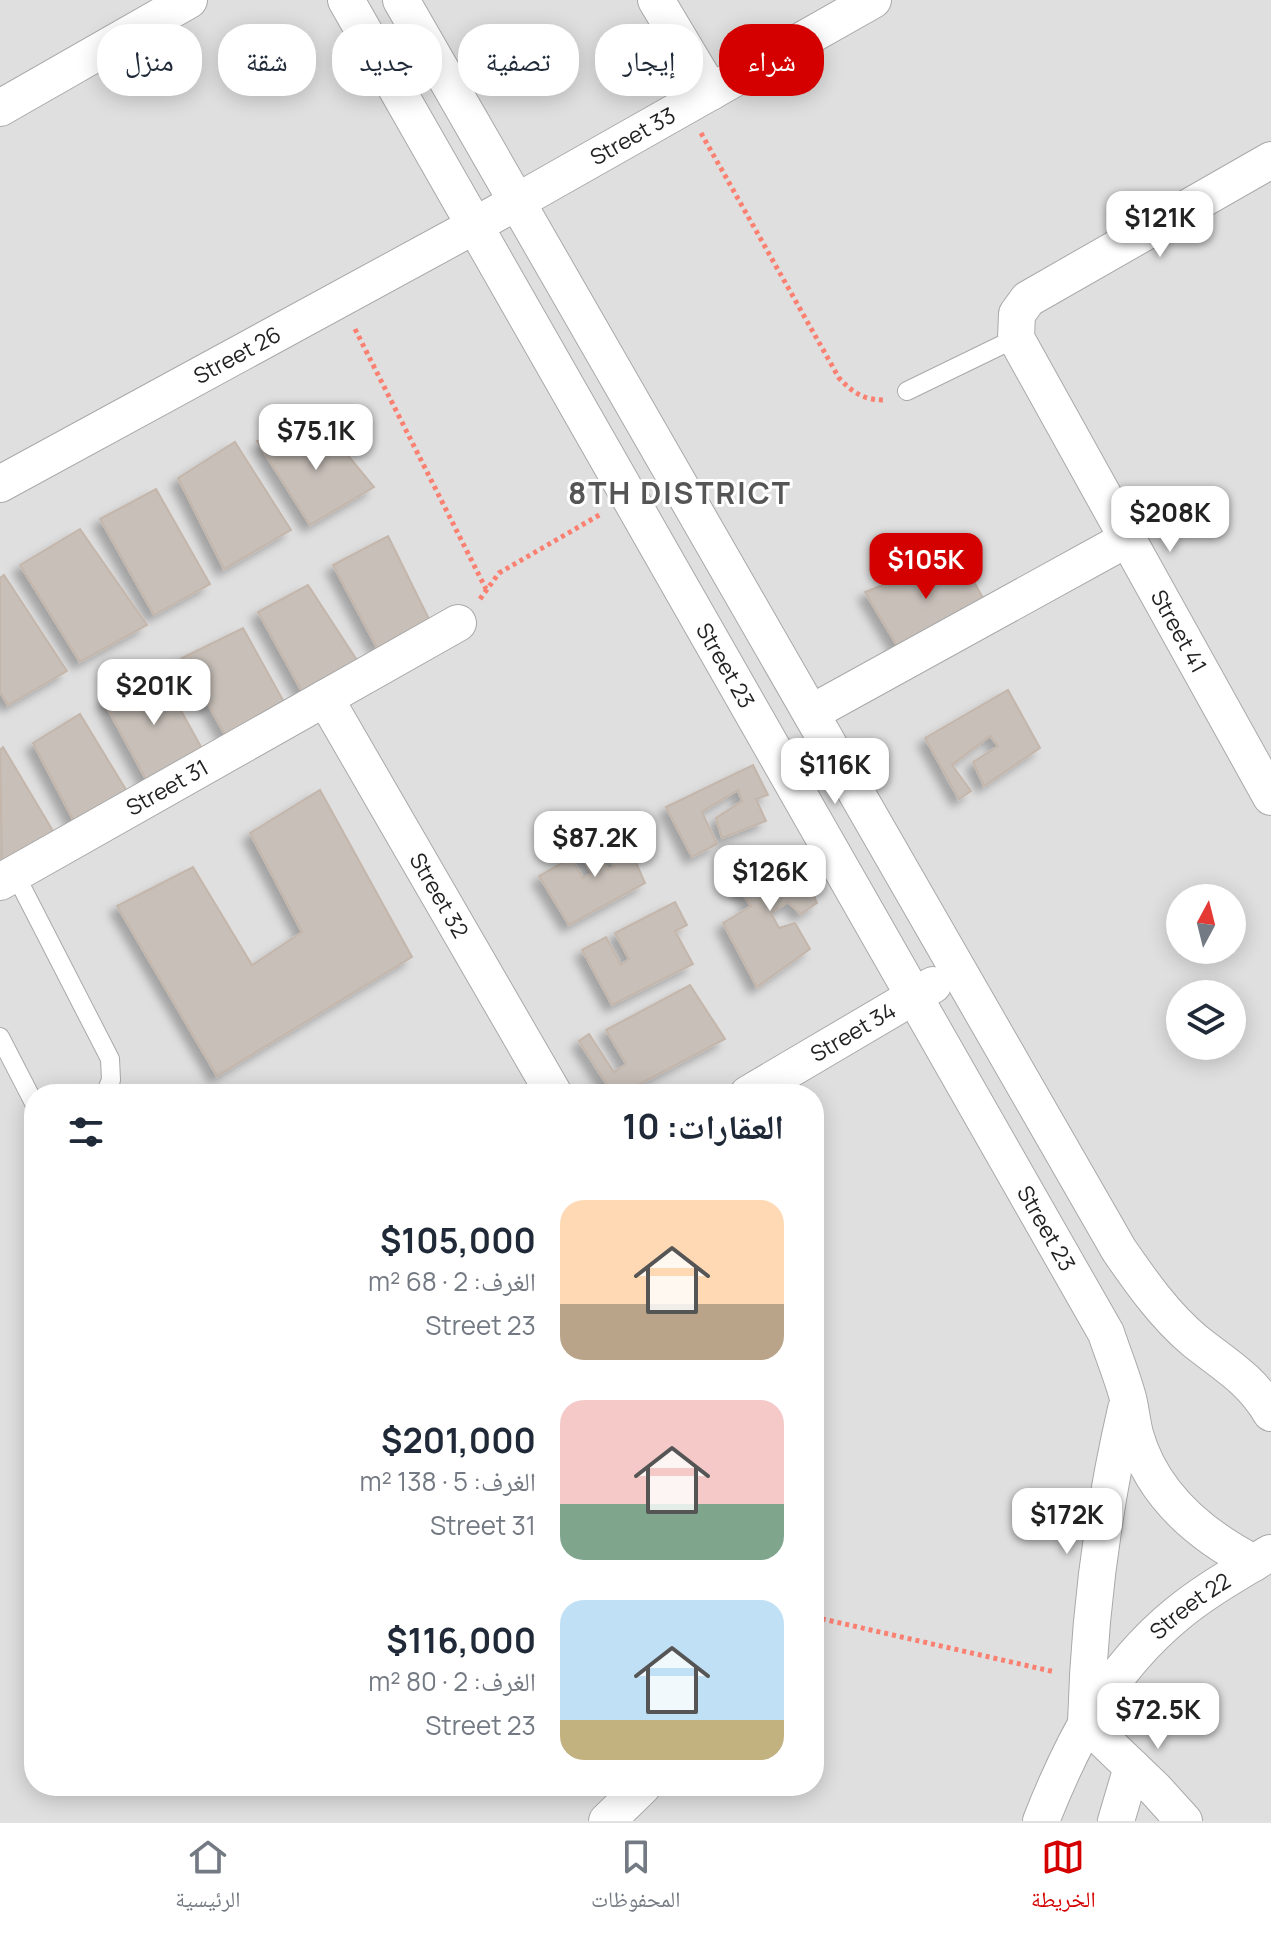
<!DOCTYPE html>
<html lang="ar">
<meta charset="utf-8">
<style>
:root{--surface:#fff;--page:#f2f2f3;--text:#1f2937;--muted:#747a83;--line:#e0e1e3;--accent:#d40000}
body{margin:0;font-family:Manrope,"Noto Naskh Arabic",sans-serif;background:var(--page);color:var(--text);direction:rtl;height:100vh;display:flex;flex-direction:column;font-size:30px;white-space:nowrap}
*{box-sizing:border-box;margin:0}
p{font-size:26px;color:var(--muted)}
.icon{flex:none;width:44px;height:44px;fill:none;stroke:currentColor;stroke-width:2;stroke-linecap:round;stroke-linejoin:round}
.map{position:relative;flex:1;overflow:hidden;direction:ltr}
.side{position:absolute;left:24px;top:1084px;width:800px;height:712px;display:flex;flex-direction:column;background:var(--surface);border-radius:32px;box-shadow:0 4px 20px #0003;direction:rtl}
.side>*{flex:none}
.hud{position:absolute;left:24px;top:24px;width:800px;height:72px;direction:rtl;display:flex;gap:16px}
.needle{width:52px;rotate:7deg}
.tools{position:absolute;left:1166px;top:884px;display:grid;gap:16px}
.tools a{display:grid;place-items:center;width:80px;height:80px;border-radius:50%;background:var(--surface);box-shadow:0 4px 20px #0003;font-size:40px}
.price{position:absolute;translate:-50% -68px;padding:0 18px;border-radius:16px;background:#fff;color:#222;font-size:26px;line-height:52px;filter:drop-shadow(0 2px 4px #0008)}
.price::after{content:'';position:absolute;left:50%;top:48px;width:24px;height:18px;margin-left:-12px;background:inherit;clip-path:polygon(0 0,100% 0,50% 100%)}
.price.current{background:var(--accent);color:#fff}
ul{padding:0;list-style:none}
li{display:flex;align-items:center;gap:24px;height:200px;padding:0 40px}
li span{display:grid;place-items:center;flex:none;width:224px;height:160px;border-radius:24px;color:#555}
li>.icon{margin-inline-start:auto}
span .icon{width:96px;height:96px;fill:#fffc;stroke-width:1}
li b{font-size:34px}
h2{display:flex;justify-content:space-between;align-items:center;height:96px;padding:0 40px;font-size:34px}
.pill{padding:0 28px;border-radius:32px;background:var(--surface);box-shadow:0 4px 20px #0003;font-size:28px;line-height:72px}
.pill.current{background:var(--accent);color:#fff}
.tab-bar{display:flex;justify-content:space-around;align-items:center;height:112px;border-top:2px solid var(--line);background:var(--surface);font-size:22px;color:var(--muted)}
.tab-bar a{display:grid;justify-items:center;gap:4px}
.tab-bar .current{color:var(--accent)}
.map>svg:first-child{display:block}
.residential{fill:#e0dfdf;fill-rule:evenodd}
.building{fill:#c7bfb8;stroke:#c4b6ab;stroke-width:2;filter:url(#shadow)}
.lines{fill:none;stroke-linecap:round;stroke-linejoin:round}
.lane-casing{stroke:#a9a9a9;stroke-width:20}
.street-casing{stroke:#a9a9a9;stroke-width:38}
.path{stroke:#fa8072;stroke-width:5;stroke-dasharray:4 4;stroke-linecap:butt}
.lane{stroke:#fff;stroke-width:18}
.street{stroke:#fff;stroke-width:36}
.labels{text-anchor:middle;stroke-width:6;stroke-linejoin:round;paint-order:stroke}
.street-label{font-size:22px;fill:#222;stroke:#fff}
.district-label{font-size:30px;font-weight:bold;letter-spacing:2px;fill:#555;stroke:#fff}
</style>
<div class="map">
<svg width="1271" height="1821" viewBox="0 0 1271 1821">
<defs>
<filter id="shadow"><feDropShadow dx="-7" dy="7" stdDeviation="4" flood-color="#0004"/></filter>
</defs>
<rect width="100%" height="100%" fill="#f2efe9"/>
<path class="residential" d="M0,0H1271V1821H0ZM1180,898H1232V950H1180ZM1180,994H1232V1046H1180ZM34,1094H814V1786H34Z"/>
<g class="building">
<polygon points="327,430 374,487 310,525 257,441"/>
<polygon points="235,442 291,530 224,569 178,478"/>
<polygon points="156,489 210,584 154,615 100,519"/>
<polygon points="80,529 147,625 80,662 20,565"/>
<polygon points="388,536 429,619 377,648 333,565"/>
<polygon points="959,555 987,605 899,649 865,592"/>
<polygon points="4,575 67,671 8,705 0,692 0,578"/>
<polygon points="308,585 362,668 306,699 258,612"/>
<polygon points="243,628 289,711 228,740 182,658"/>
<polygon points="157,667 205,754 149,785 103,700"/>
<polygon points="1008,690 1040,748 984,786 973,762 998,746 990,736 952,765 971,791 959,799 925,738"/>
<polygon points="80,714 131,798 78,829 33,743"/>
<polygon points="3,747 53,831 2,869 0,750"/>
<polygon points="753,765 768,795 756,799 766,821 722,838 716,818 742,801 738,790 702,812 717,844 692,857 666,807"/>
<polygon points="320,790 412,957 217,1076 117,906 193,867 252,965 302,932 250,833"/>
<polygon points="629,830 641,852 634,858 645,883 569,925 539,876 571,858 583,878 592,873 579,853 592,845 608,870 614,867 604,845"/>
<polygon points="796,847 815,880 808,883 817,903 801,914 788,902 771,913 779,928 795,923 810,949 757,987 723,923 751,906 728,874 765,851 770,862"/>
<polygon points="675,902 687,925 675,931 693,964 612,1005 582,950 606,937 621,965 629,959 615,933"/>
<polygon points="690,985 725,1039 638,1085 613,1094 579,1041 589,1034 614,1072 626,1064 606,1030"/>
</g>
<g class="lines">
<defs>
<g id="lane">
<polyline points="907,391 1016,338"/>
<polyline points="15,874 110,1059 111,1080 105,1094"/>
<polyline points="0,1037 34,1103"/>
</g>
<g id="street">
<path id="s1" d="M346,0L1106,1333C1113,1354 1122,1376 1128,1398C1131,1410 1132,1422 1135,1434C1152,1495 1200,1535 1254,1563"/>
<path d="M401,0L1119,1250C1141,1282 1165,1316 1195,1341C1225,1365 1251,1379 1271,1413"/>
<polyline points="656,0 711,92"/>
<polyline points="0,108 189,0"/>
<path id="s2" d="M1271,160L1028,299L1017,314L1016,338L1271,797"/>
<path id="s3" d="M0,484L474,226L873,0"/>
<path id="s4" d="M325,698L554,1094"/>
<polyline points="811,713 1127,539"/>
<path id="s5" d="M0,882L458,623"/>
<path id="s6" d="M748,1094L933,985"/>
<path d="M1126,1409C1102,1513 1089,1616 1086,1723L1155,1789L1184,1821"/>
<polyline points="607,1821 643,1786"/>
<path id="s7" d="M1041,1821C1073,1740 1109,1670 1177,1614C1206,1590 1239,1572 1270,1553"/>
<polyline points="1116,1821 1132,1767"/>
</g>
</defs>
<use href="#lane" class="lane-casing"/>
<use href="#street" class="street-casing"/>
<g class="path">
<path d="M701,133L839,378C852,392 863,400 884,400"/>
<polyline points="355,329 486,589"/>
<polyline points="480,599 499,573 601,514"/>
<polyline points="814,1617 1055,1672"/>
</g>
<use href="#lane" class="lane"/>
<use href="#street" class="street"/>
</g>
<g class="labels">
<g class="street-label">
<text dy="8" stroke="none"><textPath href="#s3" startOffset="722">Street 33</textPath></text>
<text dy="8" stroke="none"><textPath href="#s3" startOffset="270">Street 26</textPath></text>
<text dy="8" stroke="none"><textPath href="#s2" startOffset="658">Street 41</textPath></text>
<text dy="8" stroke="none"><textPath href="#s1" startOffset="766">Street 23</textPath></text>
<text dy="8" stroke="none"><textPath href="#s5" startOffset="192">Street 31</textPath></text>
<text dy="8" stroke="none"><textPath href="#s4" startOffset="228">Street 32</textPath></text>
<text dy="8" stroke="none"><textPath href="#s6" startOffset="122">Street 34</textPath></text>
<text dy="8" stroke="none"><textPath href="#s1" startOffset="1414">Street 23</textPath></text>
<text dy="8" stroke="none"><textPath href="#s7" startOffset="266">Street 22</textPath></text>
</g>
<g class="district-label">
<text x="680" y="504">8TH DISTRICT</text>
</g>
</g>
</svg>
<div class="tools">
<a><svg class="needle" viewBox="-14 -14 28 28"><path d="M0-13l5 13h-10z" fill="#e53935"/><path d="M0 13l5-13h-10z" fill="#747a83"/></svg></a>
<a><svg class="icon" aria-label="layers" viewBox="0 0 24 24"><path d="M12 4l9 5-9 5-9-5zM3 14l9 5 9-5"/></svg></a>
</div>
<b class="price" style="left:1160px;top:259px">$121K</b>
<b class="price" style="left:316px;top:472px">$75.1K</b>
<b class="price" style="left:1170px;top:554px">$208K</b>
<b class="price current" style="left:926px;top:601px">$105K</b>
<b class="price" style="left:154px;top:727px">$201K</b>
<b class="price" style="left:835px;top:806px">$116K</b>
<b class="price" style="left:595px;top:879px">$87.2K</b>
<b class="price" style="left:770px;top:913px">$126K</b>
<b class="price" style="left:1067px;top:1556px">$172K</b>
<b class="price" style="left:1158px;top:1751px">$72.5K</b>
<div class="hud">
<a class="pill current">شراء</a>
<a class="pill">إيجار</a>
<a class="pill">تصفية</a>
<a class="pill">جديد</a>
<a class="pill">شقة</a>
<a class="pill">منزل</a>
</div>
<section class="side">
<h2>العقارات: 10<svg class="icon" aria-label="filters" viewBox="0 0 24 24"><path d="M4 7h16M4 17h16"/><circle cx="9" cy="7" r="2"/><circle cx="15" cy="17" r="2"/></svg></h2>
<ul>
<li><span style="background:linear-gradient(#ffd9b3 65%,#b9a48a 0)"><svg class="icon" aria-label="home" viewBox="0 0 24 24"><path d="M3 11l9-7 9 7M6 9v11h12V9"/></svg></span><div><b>$105,000</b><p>الغرف: 2 · 68 m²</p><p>Street 23</p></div></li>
<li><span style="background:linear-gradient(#f6c9c9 65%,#7fa58c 0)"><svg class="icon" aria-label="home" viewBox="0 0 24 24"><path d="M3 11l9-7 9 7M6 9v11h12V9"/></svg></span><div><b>$201,000</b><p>الغرف: 5 · 138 m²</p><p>Street 31</p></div></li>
<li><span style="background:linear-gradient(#bfe0f5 75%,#c2b280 0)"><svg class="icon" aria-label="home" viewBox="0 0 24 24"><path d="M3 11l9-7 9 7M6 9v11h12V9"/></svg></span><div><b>$116,000</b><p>الغرف: 2 · 80 m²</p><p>Street 23</p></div></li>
</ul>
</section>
</div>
<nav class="tab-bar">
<a class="current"><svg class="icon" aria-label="map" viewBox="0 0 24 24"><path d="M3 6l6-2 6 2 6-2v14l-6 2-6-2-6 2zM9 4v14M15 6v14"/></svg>الخريطة</a>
<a><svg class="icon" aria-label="saved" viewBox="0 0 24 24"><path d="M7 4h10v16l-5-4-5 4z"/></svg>المحفوظات</a>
<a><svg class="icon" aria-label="home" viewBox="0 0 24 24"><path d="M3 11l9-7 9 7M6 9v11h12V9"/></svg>الرئيسية</a>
</nav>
